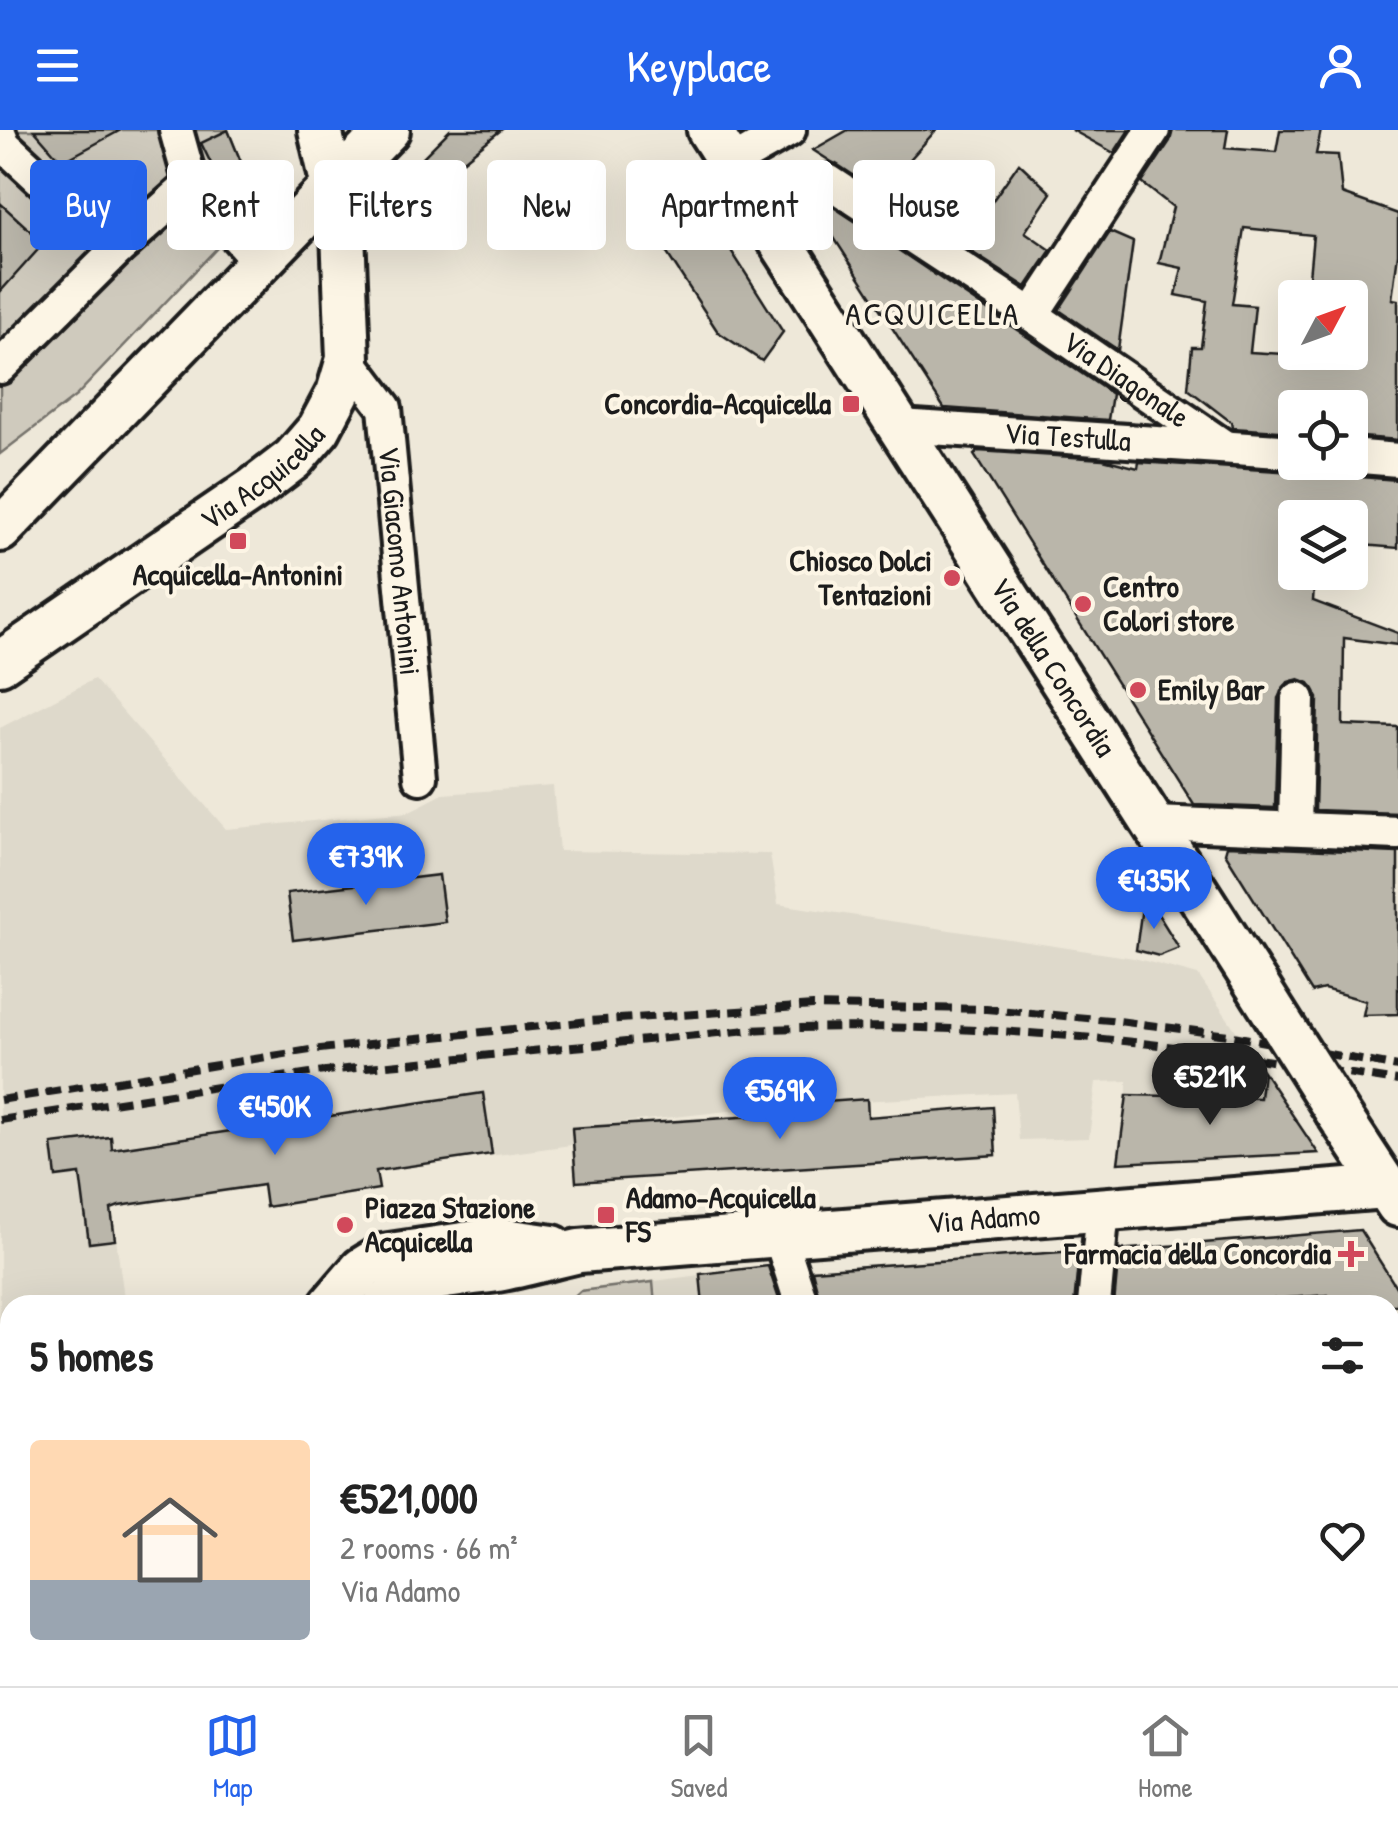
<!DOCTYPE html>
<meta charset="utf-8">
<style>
:root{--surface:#fff;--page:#f6f6f6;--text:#222;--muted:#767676;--line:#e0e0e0;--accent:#2563eb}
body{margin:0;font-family:"Patrick Hand",sans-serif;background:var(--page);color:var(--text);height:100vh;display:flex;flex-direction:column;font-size:38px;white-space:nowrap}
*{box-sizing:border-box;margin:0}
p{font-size:32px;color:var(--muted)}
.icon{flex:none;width:55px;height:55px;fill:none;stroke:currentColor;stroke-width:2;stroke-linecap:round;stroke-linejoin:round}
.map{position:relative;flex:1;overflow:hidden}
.sheet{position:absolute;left:0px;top:1165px;width:1400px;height:392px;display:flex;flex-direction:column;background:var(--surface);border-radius:30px 30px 0 0;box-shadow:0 10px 40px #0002}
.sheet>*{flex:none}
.top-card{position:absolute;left:30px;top:30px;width:1340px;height:90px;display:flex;gap:20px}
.needle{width:65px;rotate:49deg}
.fabs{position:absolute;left:1278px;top:150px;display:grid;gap:20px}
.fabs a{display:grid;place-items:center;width:90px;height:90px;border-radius:10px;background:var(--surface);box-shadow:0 10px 40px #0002;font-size:50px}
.price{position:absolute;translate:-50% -85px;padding:0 22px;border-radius:35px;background:var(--accent);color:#fff;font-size:32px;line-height:65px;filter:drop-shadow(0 2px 5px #0008)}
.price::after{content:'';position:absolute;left:50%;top:60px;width:30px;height:22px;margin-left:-15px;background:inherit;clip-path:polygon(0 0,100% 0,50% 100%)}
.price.active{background:#222;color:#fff}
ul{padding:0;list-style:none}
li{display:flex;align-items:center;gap:30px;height:250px;padding:0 30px}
li span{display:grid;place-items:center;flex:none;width:280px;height:200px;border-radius:10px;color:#555}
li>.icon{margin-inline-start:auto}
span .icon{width:120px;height:120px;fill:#fffc;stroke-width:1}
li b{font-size:42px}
h2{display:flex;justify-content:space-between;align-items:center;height:120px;padding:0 30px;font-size:42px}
.tag{padding:0 35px;border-radius:10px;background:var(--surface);box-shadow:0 10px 40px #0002;font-size:35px;line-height:90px}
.tag.active{background:var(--accent);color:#fff}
header{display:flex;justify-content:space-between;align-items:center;height:130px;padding:0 30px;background:var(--accent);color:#fff;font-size:45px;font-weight:600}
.tabs{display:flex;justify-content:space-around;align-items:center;height:140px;border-top:2px solid var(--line);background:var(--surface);font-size:28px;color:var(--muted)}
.tabs a{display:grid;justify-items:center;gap:5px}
.tabs .active{color:var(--accent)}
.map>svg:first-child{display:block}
.built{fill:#ded9cb}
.green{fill:#cfcabd;stroke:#76736c;stroke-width:2.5}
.building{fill:#bab6aa;stroke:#1c1c1c;stroke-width:2.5;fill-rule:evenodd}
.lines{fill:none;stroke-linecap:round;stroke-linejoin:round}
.minor-casing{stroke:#1c1c1c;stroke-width:40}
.major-casing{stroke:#1c1c1c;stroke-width:50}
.minor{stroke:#fcf5e5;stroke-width:32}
.major{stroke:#fcf5e5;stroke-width:42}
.rail{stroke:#1c1c1c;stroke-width:8;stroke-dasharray:15 8;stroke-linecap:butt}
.major-bridge-casing{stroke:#1c1c1c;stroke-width:50;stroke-linecap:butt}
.major-bridge{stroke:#fcf5e5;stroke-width:42}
.poi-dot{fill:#d1495b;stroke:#fcf5e5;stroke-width:4}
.labels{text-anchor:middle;stroke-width:8;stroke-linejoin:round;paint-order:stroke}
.street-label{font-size:30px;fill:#1c1c1c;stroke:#fcf5e5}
.poi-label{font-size:30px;font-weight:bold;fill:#1c1c1c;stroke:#fcf5e5;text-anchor:start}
.neighbourhood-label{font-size:32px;letter-spacing:2.5px;fill:#1c1c1c;stroke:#fcf5e5}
</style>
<header><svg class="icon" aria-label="menu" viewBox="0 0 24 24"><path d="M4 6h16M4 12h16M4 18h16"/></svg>Keyplace<svg class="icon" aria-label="person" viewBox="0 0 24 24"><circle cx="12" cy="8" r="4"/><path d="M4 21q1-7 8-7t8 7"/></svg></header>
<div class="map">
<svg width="1398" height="1556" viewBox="0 0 1398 1556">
<rect width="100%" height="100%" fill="#eee8d9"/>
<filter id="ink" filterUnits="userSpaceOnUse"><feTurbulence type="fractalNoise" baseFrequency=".01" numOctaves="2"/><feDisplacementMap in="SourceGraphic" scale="20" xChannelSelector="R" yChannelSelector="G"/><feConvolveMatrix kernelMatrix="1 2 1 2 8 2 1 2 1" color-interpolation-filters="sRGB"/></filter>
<g filter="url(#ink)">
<g class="built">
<polygon points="94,549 226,699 408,682 443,664 553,656 559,721 770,724 778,774 1134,828 1198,845 1275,958 1260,968 1127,965 1127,951 1096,952 1089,1008 1019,1010 1015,963 785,975 572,998 571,1015 377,1041 379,1059 266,1077 262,1055 112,1079 125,1175 10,1175 10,1548 171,1548 170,1556 0,1556 0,598"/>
<polygon points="774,1135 787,1175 565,1175 580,1161"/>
<polygon points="449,1548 536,1548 532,1556 450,1556"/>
</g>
<g class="green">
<polygon points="0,0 228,0 258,75 76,266 0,324"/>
<polygon points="653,1152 655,1175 565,1175 580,1161"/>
</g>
<g class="building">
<polygon points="34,0 121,0 62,32"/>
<polygon points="228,0 265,91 257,99 226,64 201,13"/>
<polygon points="450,0 501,0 449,42 404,86 399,51"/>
<polygon points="848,0 936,0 897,44 974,97 1019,33 1051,63 1025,102 1051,120 1026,157 813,20"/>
<polygon points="1072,0 1129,0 1114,23"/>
<path d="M1173,0H1228L1225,18L1276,22L1280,0H1321L1316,24L1338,25L1342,64L1398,84V124L1392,169L1398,170V310L1350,306V278H1295V302L1232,298L1231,292L1188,259L1192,217H1201L1207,171L1176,165L1182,138L1159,133L1173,77L1142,53L1170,11ZM1244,98L1313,105L1308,158L1350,159V222H1333V227L1250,222L1255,176L1232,174Z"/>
<polygon points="811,61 1112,264 1108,290 944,278 807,66"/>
<polygon points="0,73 44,113 0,162"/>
<polygon points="704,78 783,202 762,231 718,202 657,108"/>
<polygon points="1110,102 1133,112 1118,220 1059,180"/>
<polygon points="978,321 1103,329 1138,338 1139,332 1294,342 1337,341 1348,346 1398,350 1398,418 1350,414 1350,388 1295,388 1295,442 1315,442 1313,471 1398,503 1398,515 1344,508 1343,595 1398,597 1398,683 1315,680 1318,568 1309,553 1299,549 1288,552 1278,568 1275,678 1194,675 974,325"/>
<polygon points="1227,716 1398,723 1398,884 1363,885 1366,871 1324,859 1312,862 1225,723"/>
<polygon points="439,745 445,792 293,810 287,763"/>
<polygon points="1144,762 1166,797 1179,818 1159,826 1136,820"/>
<polygon points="1263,941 1318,1023 1118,1033 1127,965 1260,968"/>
<polygon points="483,963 492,1024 376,1041 379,1059 266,1077 263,1055 119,1076 111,1079 115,1110 89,1113 80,1044 56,1047 52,1014 111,1007 112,1019"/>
<polygon points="867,969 868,987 993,977 996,1025 576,1052 572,998 785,984 785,975"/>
<polygon points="1360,1100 1398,1160 1398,1175 1334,1175 1328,1165 1245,1171 1245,1175 1114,1175 1119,1120"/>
<polygon points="1076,1121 1079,1123 1074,1175 821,1175 812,1140"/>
<polygon points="768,1136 781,1175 703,1175 700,1144"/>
</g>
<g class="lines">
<defs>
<g id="minor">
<polyline points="176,0 191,54 260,133"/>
<polyline points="0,5 4,15 117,120"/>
<polyline points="731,33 789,0"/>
<path id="s1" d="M828,51L1032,185L1223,316"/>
<polyline points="1032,185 1153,0"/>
<path id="s2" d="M348,229L385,278L420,647"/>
<polyline points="0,237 117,120 191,54"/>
<path id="s3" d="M900,296L1295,322"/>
<polyline points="1350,326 1398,330"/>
<polyline points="1155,693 1398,703"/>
<polyline points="1295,698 1298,569"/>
<polyline points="779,1104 802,1175"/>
<polyline points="1094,1175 1103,1078"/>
<polyline points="1390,1365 1398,1361"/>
<polyline points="1059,1556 1060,1548"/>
</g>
<g id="major">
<path id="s4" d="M709,0L1256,854"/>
<polyline points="0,400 388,0"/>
<path id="s5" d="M0,533L255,358L293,329L319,299L338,263L348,229L343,101L320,0"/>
<polyline points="1337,982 1398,1075"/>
<polyline points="331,1175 362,1139 383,1126 497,1109 553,1117"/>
<path id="s6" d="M385,1175C413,1144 465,1146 502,1139C528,1134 553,1127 579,1121L1386,1057"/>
<polyline points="351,1556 353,1548"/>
<polyline points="413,1556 413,1548"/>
</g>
</defs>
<use href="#minor" class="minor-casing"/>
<use href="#major" class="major-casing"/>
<use href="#minor" class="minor"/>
<use href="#major" class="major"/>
<g class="rail">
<polyline points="0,970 310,920 590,891 813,876 986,879 1110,890 1228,905 1398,937"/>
<path d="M0,990L316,942L749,900C870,894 992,898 1113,910C1208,919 1303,937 1398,951"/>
</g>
<defs>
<polyline id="major-bridge" points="1256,854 1337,982"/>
</defs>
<use href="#major-bridge" class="major-bridge-casing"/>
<use href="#major-bridge" class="major-bridge"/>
</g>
</g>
<g class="poi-dot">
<rect x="841" y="264" width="20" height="20" rx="5"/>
<rect x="228" y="401" width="20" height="20" rx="5"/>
<circle cx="952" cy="448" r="10"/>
<circle cx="1083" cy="474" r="10"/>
<circle cx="1138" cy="560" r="10"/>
<rect x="596" y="1075" width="20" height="20" rx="5"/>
<circle cx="345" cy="1095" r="10"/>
<path d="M1346 1109h10v10h10v10h-10v10h-10v-10h-10v-10h10z"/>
</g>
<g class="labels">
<g class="street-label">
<text dy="10" stroke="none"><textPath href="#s1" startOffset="358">Via Diagonale</textPath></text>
<text dy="10" stroke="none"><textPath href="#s3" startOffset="168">Via Testulla</textPath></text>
<text dy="10" stroke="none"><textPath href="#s5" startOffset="322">Via Acquicella</textPath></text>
<text dy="10" stroke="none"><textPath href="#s2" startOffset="215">Via Giacomo Antonini</textPath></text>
<text dy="10" stroke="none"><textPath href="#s4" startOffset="638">Via della Concordia</textPath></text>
<text dy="10" stroke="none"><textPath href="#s6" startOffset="610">Via Adamo</textPath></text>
</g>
<g class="poi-label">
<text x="831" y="284" text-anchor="end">Concordia-Acquicella</text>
<text x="932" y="441" text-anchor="end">Chiosco Dolci<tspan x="932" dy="34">Tentazioni</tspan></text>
<text x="238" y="455" text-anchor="middle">Acquicella-Antonini</text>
<text x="1103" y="467">Centro<tspan x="1103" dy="34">Colori store</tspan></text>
<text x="1158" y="570">Emily Bar</text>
<text x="626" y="1078">Adamo-Acquicella<tspan x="626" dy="34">FS</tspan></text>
<text x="365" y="1088">Piazza Stazione<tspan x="365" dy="34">Acquicella</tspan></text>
<text x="1331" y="1134" text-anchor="end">Farmacia della Concordia</text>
</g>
<g class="neighbourhood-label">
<text x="933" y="195">ACQUICELLA</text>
</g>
</g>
</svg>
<div class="fabs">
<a><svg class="needle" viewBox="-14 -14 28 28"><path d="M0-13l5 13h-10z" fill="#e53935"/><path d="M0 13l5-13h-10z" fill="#767676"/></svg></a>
<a><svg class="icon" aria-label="locate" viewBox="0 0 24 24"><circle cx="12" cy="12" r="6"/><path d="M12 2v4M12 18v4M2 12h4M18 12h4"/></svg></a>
<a><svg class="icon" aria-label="layers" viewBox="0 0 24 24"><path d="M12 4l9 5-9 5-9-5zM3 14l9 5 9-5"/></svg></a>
</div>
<b class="price" style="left:366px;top:778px">€739K</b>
<b class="price" style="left:1154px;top:802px">€435K</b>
<b class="price active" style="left:1210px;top:998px">€521K</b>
<b class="price" style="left:780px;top:1012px">€569K</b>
<b class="price" style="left:275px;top:1028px">€450K</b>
<div class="top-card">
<a class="tag active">Buy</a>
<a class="tag">Rent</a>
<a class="tag">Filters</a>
<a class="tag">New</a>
<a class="tag">Apartment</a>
<a class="tag">House</a>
</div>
<section class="sheet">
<h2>5 homes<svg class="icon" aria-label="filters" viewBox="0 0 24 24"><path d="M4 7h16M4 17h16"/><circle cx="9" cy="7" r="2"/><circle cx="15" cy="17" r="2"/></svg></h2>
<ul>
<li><span style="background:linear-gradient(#ffd9b3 70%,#9aa5b1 0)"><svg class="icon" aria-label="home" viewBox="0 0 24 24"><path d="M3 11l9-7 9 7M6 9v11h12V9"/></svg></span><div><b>€521,000</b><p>2 rooms · 66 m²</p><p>Via Adamo</p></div><svg class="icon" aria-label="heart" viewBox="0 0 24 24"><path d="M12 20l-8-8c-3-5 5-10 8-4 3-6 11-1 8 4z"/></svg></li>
</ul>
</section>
</div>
<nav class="tabs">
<a class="active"><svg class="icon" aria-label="map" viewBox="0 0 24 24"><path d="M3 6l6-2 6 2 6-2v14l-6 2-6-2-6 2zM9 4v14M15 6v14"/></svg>Map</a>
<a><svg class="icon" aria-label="saved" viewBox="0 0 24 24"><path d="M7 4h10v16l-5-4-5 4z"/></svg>Saved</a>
<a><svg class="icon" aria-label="home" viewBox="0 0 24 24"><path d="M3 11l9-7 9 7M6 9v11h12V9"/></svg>Home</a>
</nav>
